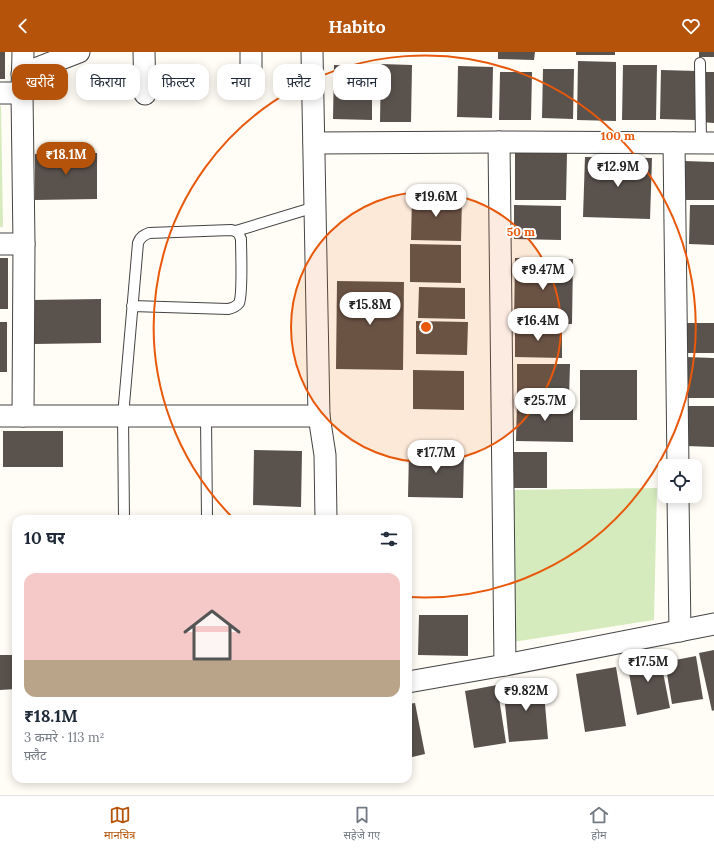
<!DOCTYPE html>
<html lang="hi">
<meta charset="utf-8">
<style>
:root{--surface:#fff;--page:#f6f6f7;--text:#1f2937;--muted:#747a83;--line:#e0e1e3;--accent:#b45309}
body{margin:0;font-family:Lora,"Noto Sans Devanagari",serif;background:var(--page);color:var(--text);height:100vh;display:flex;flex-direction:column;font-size:15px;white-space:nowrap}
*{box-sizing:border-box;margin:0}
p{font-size:13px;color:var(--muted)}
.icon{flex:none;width:22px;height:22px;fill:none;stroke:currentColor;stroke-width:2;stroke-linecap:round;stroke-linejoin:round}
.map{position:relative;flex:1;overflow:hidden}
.panel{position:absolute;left:12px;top:463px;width:400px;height:268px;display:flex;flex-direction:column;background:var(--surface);border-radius:12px;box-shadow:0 2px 10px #0003}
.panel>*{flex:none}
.guide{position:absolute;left:12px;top:12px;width:400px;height:36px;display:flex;gap:8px}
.buttons{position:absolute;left:658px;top:407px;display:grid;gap:8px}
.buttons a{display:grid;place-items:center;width:44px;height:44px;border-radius:8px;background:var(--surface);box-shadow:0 2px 10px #0003;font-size:20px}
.price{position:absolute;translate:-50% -34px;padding:0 9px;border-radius:14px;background:#fff;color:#222;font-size:13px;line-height:26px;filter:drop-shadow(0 1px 2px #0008)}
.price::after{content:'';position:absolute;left:50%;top:24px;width:12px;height:9px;margin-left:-6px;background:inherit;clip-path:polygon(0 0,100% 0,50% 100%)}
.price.selected{background:var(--accent);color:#fff}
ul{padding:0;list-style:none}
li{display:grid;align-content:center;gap:8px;height:212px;padding:0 12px}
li+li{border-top:1px solid var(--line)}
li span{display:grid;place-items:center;height:124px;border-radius:12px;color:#555}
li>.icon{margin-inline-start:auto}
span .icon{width:72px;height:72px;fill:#fffc;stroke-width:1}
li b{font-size:17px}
h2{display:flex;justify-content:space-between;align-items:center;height:48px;padding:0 12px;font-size:17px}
.chip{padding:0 14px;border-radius:12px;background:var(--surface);box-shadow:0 2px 10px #0003;font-size:14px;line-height:36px}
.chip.selected{background:var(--accent);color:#fff}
header{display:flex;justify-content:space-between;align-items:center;height:52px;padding:0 12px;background:var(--accent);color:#fff;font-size:18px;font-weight:700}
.menu{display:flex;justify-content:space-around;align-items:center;height:56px;border-top:1px solid var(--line);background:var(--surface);font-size:11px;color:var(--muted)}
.menu a{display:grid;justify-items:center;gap:2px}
.menu .selected{color:var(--accent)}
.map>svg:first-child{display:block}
.green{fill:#d5ebbd}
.building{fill:#5a524d}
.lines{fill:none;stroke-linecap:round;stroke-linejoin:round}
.service-casing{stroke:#444;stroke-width:12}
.minor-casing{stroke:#444;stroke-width:23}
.service{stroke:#fff;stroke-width:10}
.minor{stroke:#fff;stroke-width:21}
.ring{fill:none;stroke:#e8590c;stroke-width:2}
.centre{fill:#e8590c;stroke:#fff;stroke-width:2}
.ring-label{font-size:12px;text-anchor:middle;font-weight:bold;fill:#e8590c;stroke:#fff;stroke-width:4;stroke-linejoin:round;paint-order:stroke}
</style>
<header><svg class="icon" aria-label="back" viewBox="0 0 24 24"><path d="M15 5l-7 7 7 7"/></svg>Habito<svg class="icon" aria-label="heart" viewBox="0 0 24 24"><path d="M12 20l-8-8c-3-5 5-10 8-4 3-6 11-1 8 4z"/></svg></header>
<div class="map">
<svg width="714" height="743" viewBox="0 0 714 743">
<rect width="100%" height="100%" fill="#fffdf5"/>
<g class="green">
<polygon points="0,54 1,54 3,175 0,175"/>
<polygon points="657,436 654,568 507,591 509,438"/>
</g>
<g class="building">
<rect x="0" y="0" width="5" height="27"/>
<polygon points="498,0 535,0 534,8 498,7"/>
<rect x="576" y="0" width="39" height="3"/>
<rect x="699" y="0" width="15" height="5"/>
<polygon points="578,9 616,10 616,69 577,68"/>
<polygon points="381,12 412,13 411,70 380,70"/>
<polygon points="334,13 372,14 372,68 333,67"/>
<polygon points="623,13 657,13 656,68 622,68"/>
<polygon points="458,14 493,15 492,66 457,65"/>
<polygon points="543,17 574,17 573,67 542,66"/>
<polygon points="661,18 697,19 696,68 660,67"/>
<polygon points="500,20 532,20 531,68 499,68"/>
<polygon points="702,20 714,20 714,71 701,70"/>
<polygon points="515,100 567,101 566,148 515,148"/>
<polygon points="97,101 97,147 35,148 35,102"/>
<polygon points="585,105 652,106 650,167 583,165"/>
<polygon points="684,109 714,110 714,148 683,148"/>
<polygon points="412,144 462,145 461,189 411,188"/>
<polygon points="514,153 561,154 561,188 514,187"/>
<polygon points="690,153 714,153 714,193 689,192"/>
<polygon points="410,192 461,193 461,231 410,230"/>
<rect x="0" y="206" width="8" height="51"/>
<polygon points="515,206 573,207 572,272 514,272"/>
<polygon points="337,229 404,230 403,318 336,317"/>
<polygon points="419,235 465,236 465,267 418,266"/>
<polygon points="101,247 101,291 34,292 33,248"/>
<polygon points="416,269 468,270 467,303 416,302"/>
<rect x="0" y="270" width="7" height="50"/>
<rect x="686" y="271" width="28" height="30"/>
<polygon points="515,274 562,275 562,306 515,305"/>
<polygon points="686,305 714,306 714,346 686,346"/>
<polygon points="517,312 570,312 569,346 517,346"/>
<polygon points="413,318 464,319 464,358 413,357"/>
<rect x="580" y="318" width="57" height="50"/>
<polygon points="517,350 573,350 573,390 516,389"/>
<polygon points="686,354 714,354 714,395 686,394"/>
<rect x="3" y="379" width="60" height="36"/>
<polygon points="254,398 302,399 301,455 253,453"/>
<polygon points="409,399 464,400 463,446 408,445"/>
<rect x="514" y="400" width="33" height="36"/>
<polygon points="419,563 468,563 468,604 418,603"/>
<polygon points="714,598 714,658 712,659 699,601"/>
<polygon points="659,600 670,656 637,663 626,606"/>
<polygon points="0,603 16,603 16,637 0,638"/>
<polygon points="696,604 703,647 672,652 665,610"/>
<polygon points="616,615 626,674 585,680 576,622"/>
<polygon points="543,629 548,687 509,690 503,633"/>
<polygon points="497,633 506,691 474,696 465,639"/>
<polygon points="415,651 425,702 408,706 408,652"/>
</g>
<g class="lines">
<defs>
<g id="service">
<polyline points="700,11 701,91"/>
<polyline points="236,179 315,155"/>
<polyline points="206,364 207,467"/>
<path d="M124,467L123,364L138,191C140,185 144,183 149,181L231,178C237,179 239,181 241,187C241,199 243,243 239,251C236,255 233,256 228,257L132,254"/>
</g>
<g id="minor">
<polyline points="23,0 22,41 24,192 23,364"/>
<polyline points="144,0 145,42"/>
<polyline points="251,0 251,25"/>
<polyline points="312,0 319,364 325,403 326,467"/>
<polyline points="22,22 79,0"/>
<polyline points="0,41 22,41"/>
<polyline points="499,90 505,613"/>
<polyline points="314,91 499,90 714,91"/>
<polyline points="674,91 678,414"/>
<polyline points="0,192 24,192"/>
<polyline points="0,364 319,364"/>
<polyline points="678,444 680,579"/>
<polyline points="408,630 505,613 714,572"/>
</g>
</defs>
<use href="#service" class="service-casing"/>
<use href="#minor" class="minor-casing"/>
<use href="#service" class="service"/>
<use href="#minor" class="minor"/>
</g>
<circle cx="426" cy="275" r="135" fill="#e8590c" fill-opacity=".12"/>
<g class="ring">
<circle cx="426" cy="275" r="135"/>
<path d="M234 467A271 271 0 1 1 409 545"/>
</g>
<circle cx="426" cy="275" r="6" class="centre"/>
<g class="ring-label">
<text x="618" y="88">100 m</text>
<text x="521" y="184">50 m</text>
</g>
</svg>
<div class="buttons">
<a><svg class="icon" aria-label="locate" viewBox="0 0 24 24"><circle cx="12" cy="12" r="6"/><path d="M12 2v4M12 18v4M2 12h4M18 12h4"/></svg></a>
</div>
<b class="price selected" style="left:66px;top:124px">₹18.1M</b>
<b class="price" style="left:618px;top:136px">₹12.9M</b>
<b class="price" style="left:436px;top:166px">₹19.6M</b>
<b class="price" style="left:543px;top:239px">₹9.47M</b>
<b class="price" style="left:370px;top:274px">₹15.8M</b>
<b class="price" style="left:538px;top:290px">₹16.4M</b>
<b class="price" style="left:545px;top:370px">₹25.7M</b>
<b class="price" style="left:436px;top:422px">₹17.7M</b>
<b class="price" style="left:648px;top:631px">₹17.5M</b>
<b class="price" style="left:526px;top:660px">₹9.82M</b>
<div class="guide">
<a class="chip selected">खरीदें</a>
<a class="chip">किराया</a>
<a class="chip">फ़िल्टर</a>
<a class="chip">नया</a>
<a class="chip">फ़्लैट</a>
<a class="chip">मकान</a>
</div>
<section class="panel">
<h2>10 घर<svg class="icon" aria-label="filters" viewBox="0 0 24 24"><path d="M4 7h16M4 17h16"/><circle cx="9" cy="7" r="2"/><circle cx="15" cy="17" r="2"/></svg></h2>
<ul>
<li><span style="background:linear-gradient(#f6c9c9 70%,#b9a48a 0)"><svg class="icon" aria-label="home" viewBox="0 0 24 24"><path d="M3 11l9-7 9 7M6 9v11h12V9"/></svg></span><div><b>₹18.1M</b><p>3 कमरे · 113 m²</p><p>फ़्लैट</p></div></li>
</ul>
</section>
</div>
<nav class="menu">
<a class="selected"><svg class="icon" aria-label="map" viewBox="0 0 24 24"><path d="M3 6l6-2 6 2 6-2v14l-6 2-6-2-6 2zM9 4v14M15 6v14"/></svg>मानचित्र</a>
<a><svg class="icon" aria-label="saved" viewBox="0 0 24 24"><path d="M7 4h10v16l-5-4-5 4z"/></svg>सहेजे गए</a>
<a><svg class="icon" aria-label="home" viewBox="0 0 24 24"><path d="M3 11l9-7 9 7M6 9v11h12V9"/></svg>होम</a>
</nav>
